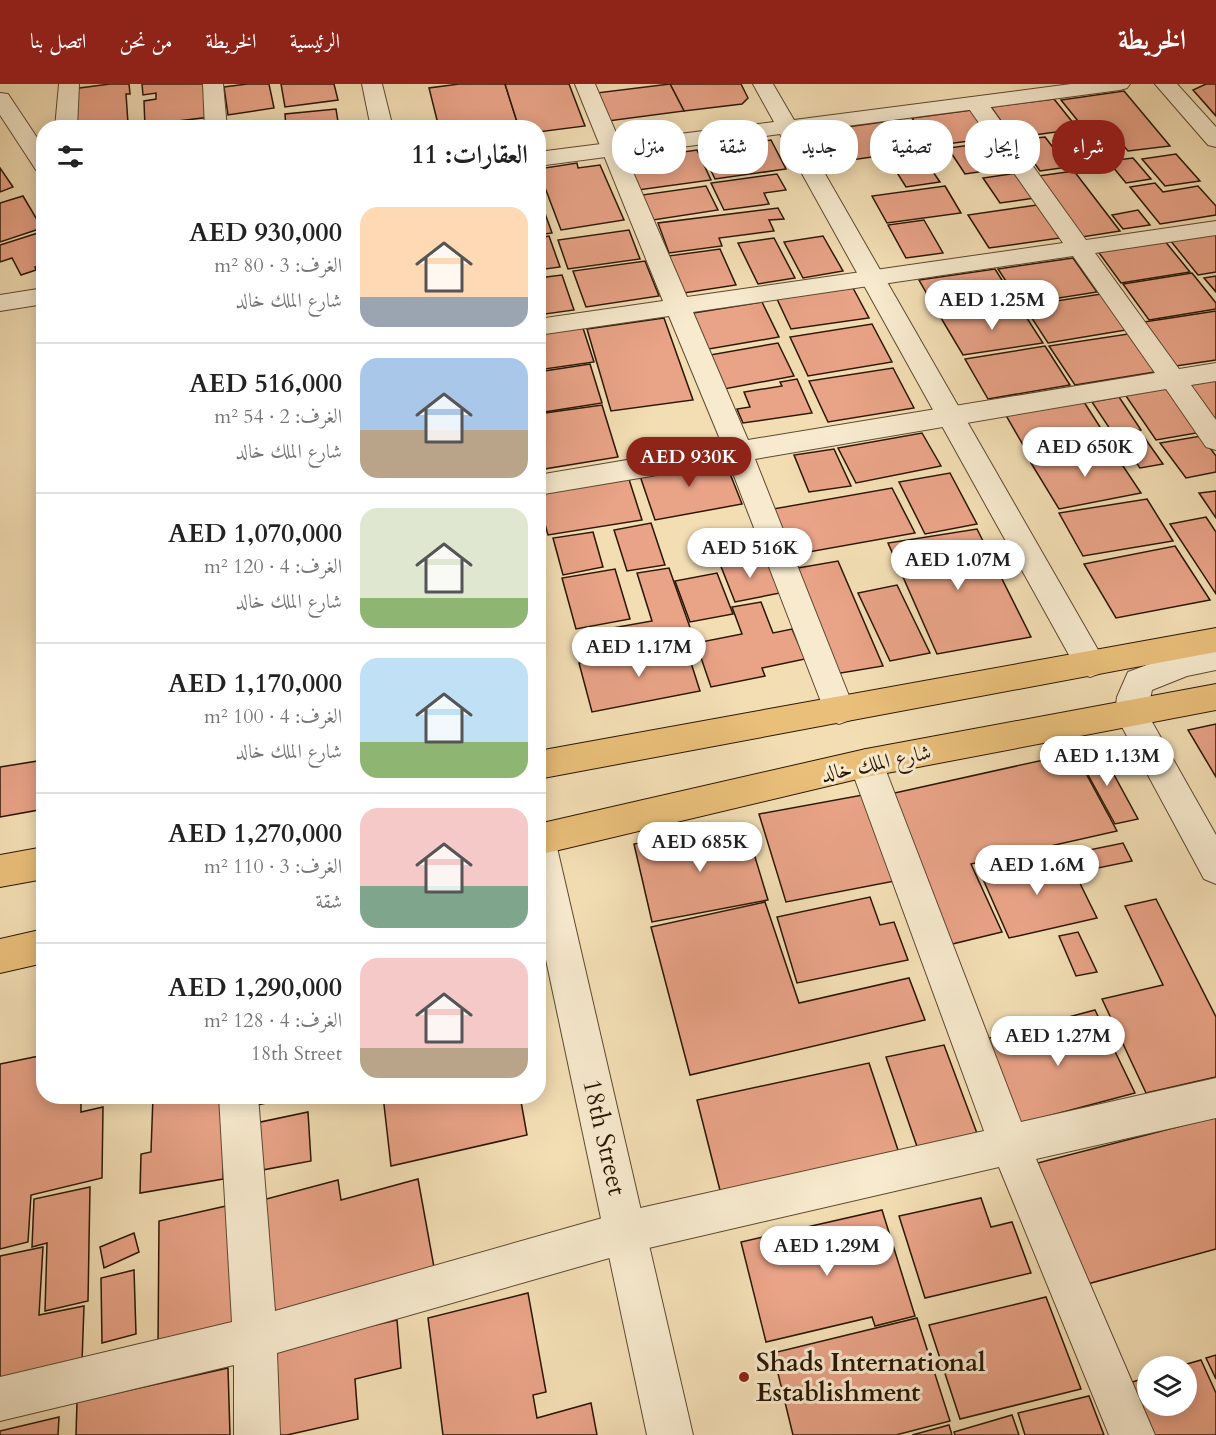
<!DOCTYPE html>
<html lang="ar">
<meta charset="utf-8">
<style>
:root{--surface:#fff;--page:#f6f6f6;--text:#222;--muted:#767676;--line:#e0e0e0;--accent:#8f2418}
body{margin:0;font-family:Cardo,Amiri,serif;background:var(--page);color:var(--text);direction:rtl;height:100vh;display:flex;flex-direction:column;font-size:22px;white-space:nowrap}
*{box-sizing:border-box;margin:0}
p{font-size:20px;color:var(--muted)}
.icon{flex:none;width:33px;height:33px;fill:none;stroke:currentColor;stroke-width:2;stroke-linecap:round;stroke-linejoin:round}
.map{position:relative;flex:1;overflow:hidden;direction:ltr}
.side{position:absolute;left:36px;top:36px;width:510px;height:984px;display:flex;flex-direction:column;background:var(--surface);border-radius:24px;box-shadow:0 3px 15px #0003;direction:rtl}
.side>*{flex:none}
.hud{position:absolute;left:564px;top:36px;width:561px;height:54px;direction:rtl;display:flex;gap:12px}
.buttons{position:absolute;left:1137px;top:1272px;display:grid;gap:12px}
.buttons a{display:grid;place-items:center;width:60px;height:60px;border-radius:50%;background:var(--surface);box-shadow:0 3px 15px #0003;font-size:30px}
.price{position:absolute;translate:-50% -51px;padding:0 14px;border-radius:21px;background:#fff;color:#222;font-size:20px;line-height:39px;filter:drop-shadow(0 2px 3px #0008)}
.price::after{content:'';position:absolute;left:50%;top:36px;width:18px;height:14px;margin-left:-9px;background:inherit;clip-path:polygon(0 0,100% 0,50% 100%)}
.price.current{background:var(--accent);color:#fff}
ul{padding:0;list-style:none}
li{display:flex;align-items:center;gap:18px;height:150px;padding:0 18px}
li+li{border-top:2px solid var(--line)}
li span{display:grid;place-items:center;flex:none;width:168px;height:120px;border-radius:18px;color:#555}
li>.icon{margin-inline-start:auto}
span .icon{width:72px;height:72px;fill:#fffc;stroke-width:1}
li b{font-size:26px}
h2{display:flex;justify-content:space-between;align-items:center;height:72px;padding:0 18px;font-size:26px}
.pill{padding:0 21px;border-radius:24px;background:var(--surface);box-shadow:0 3px 15px #0003;font-size:21px;line-height:54px}
.pill.current{background:var(--accent);color:#fff}
header{display:flex;align-items:center;gap:36px;box-sizing:border-box;height:84px;padding:0 30px;background:var(--accent);color:#fff}
header strong{font-size:28px}
nav{display:flex;gap:33px;margin-inline-start:auto;font-size:21px}
.map>svg:first-child{display:block}
.building{fill:#e9a387;stroke:#2a1603;stroke-width:1.5}
.lines{fill:none;stroke-linecap:round;stroke-linejoin:round}
.minor-casing{stroke:#5c482f;stroke-width:2}
.tertiary-casing{stroke:#5c482f;stroke-width:2}
.primary-casing{stroke:#2a1603;stroke-width:2}
.minor{fill:#f7eace;fill-rule:evenodd}
.tertiary{fill:#f7eace;fill-rule:evenodd}
.primary{fill:#eabf7a;fill-rule:evenodd}
.poi-dot{fill:#8f2418;stroke:#f7eace;stroke-width:2}
.labels{text-anchor:middle;stroke-width:6;stroke-linejoin:round;paint-order:stroke}
.street-label{font-size:21px;fill:#2a1603;stroke:#f7eace}
.near-street-label{font-size:26px;fill:#2a1603;stroke:#f7eace}
.near-poi-label{font-size:26px;font-weight:bold;fill:#2a1603;stroke:#f7eace;text-anchor:start}
</style>
<header>
<strong>الخريطة</strong>
<nav><a>الرئيسية</a><a>الخريطة</a><a>من نحن</a><a>اتصل بنا</a></nav>
</header>
<div class="map">
<svg width="1216" height="1351" viewBox="0 0 1216 1351">
<rect width="100%" height="100%" fill="#f3deb4"/>
<filter id="stains"><feTurbulence type="fractalNoise" baseFrequency=".00333" numOctaves="4"/><feColorMatrix values="0 0 0 0 .2 0 0 0 0 .09 0 0 0 0 .02 0 0 0 .5 -.17"/></filter>
<radialGradient id="worn" r=".72"><stop offset=".6" stop-color="#630" stop-opacity="0"/><stop offset="1" stop-color="#630" stop-opacity=".3"/></radialGradient>
<g class="building">
<polygon points="110,0 129,0 130,10 126,10 128,39 72,44 72,5"/>
<polygon points="142,0 207,0 210,33 170,38 171,44 145,44 144,17 156,15 156,9 143,11"/>
<polygon points="247,0 269,0 274,24 228,31 224,3"/>
<polygon points="281,0 334,0 338,16 285,23"/>
<polygon points="459,0 505,0 519,44 439,44 429,4"/>
<polygon points="505,0 569,0 585,42 538,48 538,44 519,44"/>
<polygon points="670,0 741,0 748,14 742,20 684,27"/>
<polygon points="670,0 684,27 608,37 596,9"/>
<polygon points="1206,0 1216,0 1216,32 1193,6"/>
<polygon points="1124,7 1170,62 1128,67 1105,39 1082,42 1061,16"/>
<polygon points="1054,15 1078,45 1013,54 991,23"/>
<polygon points="336,25 339,44 286,44 285,30"/>
<polygon points="972,26 993,54 931,62 912,34"/>
<polygon points="897,36 940,98 906,103 886,71 851,76 832,45"/>
<polygon points="269,37 269,44 225,44 225,41"/>
<polygon points="1096,51 1117,75 1073,82 1053,57"/>
<polygon points="1045,53 1068,83 1040,87 1018,56"/>
<polygon points="771,56 786,85 715,95 701,66"/>
<polygon points="994,58 1012,83 965,90 948,64"/>
<polygon points="697,66 711,96 638,106 626,76"/>
<polygon points="1176,70 1200,97 1165,102 1142,75"/>
<polygon points="1133,74 1151,95 1126,99 1108,77"/>
<polygon points="577,79 578,84 600,81 624,136 561,146 538,85"/>
<polygon points="0,84 13,103 0,108"/>
<polygon points="1074,87 1120,147 1082,153 1038,92"/>
<polygon points="1017,89 1035,114 1000,119 983,94"/>
<polygon points="777,90 786,106 764,109 769,120 724,126 711,99"/>
<polygon points="1155,99 1163,108 1198,102 1216,122 1216,131 1160,140 1130,103"/>
<polygon points="706,102 718,126 653,136 642,111"/>
<polygon points="945,102 961,129 887,139 872,112"/>
<polygon points="538,110 552,149 538,151"/>
<polygon points="23,112 42,144 0,158 0,119"/>
<polygon points="1037,121 1060,154 989,164 968,131"/>
<polygon points="778,124 784,135 769,136 774,147 719,154 722,162 669,169 658,139"/>
<polygon points="1138,126 1150,141 1123,145 1112,131"/>
<polygon points="924,136 943,169 906,174 888,141"/>
<polygon points="629,146 640,175 568,185 558,156"/>
<polygon points="38,149 44,158 44,180 35,183 36,186 21,191 12,174 0,178 0,161"/>
<polygon points="1216,149 1216,188 1198,191 1170,156"/>
<polygon points="549,152 560,183 538,186 538,154"/>
<polygon points="823,152 843,187 803,194 784,158"/>
<polygon points="774,154 795,194 758,200 738,159"/>
<polygon points="1164,156 1190,188 1121,199 1097,166"/>
<polygon points="720,165 736,201 684,209 668,172"/>
<polygon points="1073,174 1097,208 1021,220 998,185"/>
<polygon points="645,177 659,212 586,223 573,187"/>
<polygon points="995,185 1017,220 939,231 919,196"/>
<polygon points="1192,189 1216,219 1216,225 1149,236 1123,200"/>
<polygon points="562,191 574,226 538,231 538,194"/>
<polygon points="1216,192 1216,208 1204,194"/>
<polygon points="853,204 869,234 791,245 777,215"/>
<polygon points="1101,210 1126,246 1048,259 1024,222"/>
<polygon points="762,218 779,253 703,266 687,230"/>
<polygon points="1019,222 1043,259 963,271 941,234"/>
<polygon points="1216,227 1216,276 1176,282 1144,238"/>
<polygon points="664,234 693,316 611,327 587,245"/>
<polygon points="872,240 892,278 808,292 790,253"/>
<polygon points="582,241 594,278 538,286 538,247"/>
<polygon points="1128,250 1155,288 1075,301 1049,262"/>
<polygon points="778,259 794,292 724,305 710,271"/>
<polygon points="1045,262 1070,301 988,315 965,275"/>
<polygon points="590,280 602,319 538,329 538,288"/>
<polygon points="893,284 914,324 828,338 809,297"/>
<polygon points="1216,294 1216,340 1185,299"/>
<polygon points="797,295 812,329 743,339 737,325 750,323 744,308 782,302 780,298"/>
<polygon points="1169,301 1202,348 1156,356 1124,309"/>
<polygon points="1119,313 1141,346 1114,351 1092,318"/>
<polygon points="1082,315 1111,360 1030,373 1004,328"/>
<polygon points="602,321 618,373 538,386 538,330"/>
<polygon points="922,349 941,382 856,399 838,364"/>
<polygon points="1201,352 1216,372 1216,388 1186,394 1160,359"/>
<polygon points="1144,353 1163,380 1140,384 1121,357"/>
<polygon points="1111,364 1141,409 1059,425 1031,379"/>
<polygon points="834,365 851,402 809,408 794,371"/>
<polygon points="723,372 742,420 655,436 638,386"/>
<polygon points="627,389 642,436 548,451 538,415 538,403"/>
<polygon points="950,389 977,440 925,450 899,398"/>
<polygon points="892,404 915,449 792,471 773,425"/>
<polygon points="1216,407 1216,434 1199,409"/>
<polygon points="1147,415 1173,457 1083,472 1059,429"/>
<polygon points="1206,433 1216,448 1216,510 1170,440"/>
<polygon points="651,439 665,481 627,487 614,446"/>
<polygon points="977,445 1031,553 937,570 888,459"/>
<polygon points="593,448 603,483 563,491 553,454"/>
<polygon points="1175,462 1210,516 1116,534 1084,480"/>
<polygon points="764,471 780,509 735,518 720,480"/>
<polygon points="838,477 883,582 835,590 792,485"/>
<polygon points="669,484 692,549 589,569 584,549 652,537 637,489"/>
<polygon points="615,485 630,535 576,545 562,494"/>
<polygon points="717,489 733,530 690,538 675,497"/>
<polygon points="897,501 930,569 890,577 858,509"/>
<polygon points="761,518 773,549 792,545 805,575 762,584 765,592 711,603 696,559 742,550 732,523"/>
<polygon points="685,560 700,607 592,628 579,579"/>
<polygon points="1216,640 1216,693 1188,646"/>
<polygon points="1100,665 1138,735 1115,740 1077,671"/>
<polygon points="1075,669 1117,747 971,780 1002,848 944,862 881,712"/>
<polygon points="44,676 44,725 0,733 0,683"/>
<polygon points="868,710 900,796 786,818 759,730"/>
<polygon points="745,740 768,816 652,838 634,760"/>
<polygon points="1123,759 1132,777 1098,784 1089,766"/>
<polygon points="1030,775 1033,782 1068,775 1097,834 1009,854 979,786"/>
<polygon points="870,813 880,841 894,838 908,876 797,899 777,833"/>
<polygon points="1156,815 1216,933 1216,993 1146,1009 1102,915 1163,901 1125,822"/>
<polygon points="765,818 799,919 909,894 925,936 690,991 651,843"/>
<polygon points="1078,848 1097,888 1076,892 1059,852"/>
<polygon points="1095,926 1135,1009 1018,1040 982,956"/>
<polygon points="944,961 981,1060 921,1074 886,973"/>
<polygon points="44,971 44,1012 81,1012 81,1028 103,1023 102,1094 31,1111 28,1158 0,1165 0,980"/>
<polygon points="869,979 903,1081 724,1122 697,1016"/>
<polygon points="153,1012 224,1012 223,1095 140,1109 141,1070 151,1068"/>
<polygon points="252,1012 298,1012 253,1022"/>
<polygon points="383,1012 520,1012 527,1051 391,1082"/>
<polygon points="308,1028 311,1077 252,1088 251,1040"/>
<polygon points="1216,1033 1216,1165 1080,1202 1030,1081"/>
<polygon points="418,1095 434,1183 267,1232 255,1118 338,1096 341,1116"/>
<polygon points="90,1103 88,1217 45,1227 47,1159 32,1163 34,1115"/>
<polygon points="981,1114 991,1143 1012,1138 1031,1189 925,1214 899,1132"/>
<polygon points="235,1120 239,1244 158,1261 159,1137"/>
<polygon points="882,1126 915,1232 875,1242 872,1233 766,1258 741,1158"/>
<polygon points="134,1149 139,1168 104,1184 100,1163"/>
<polygon points="43,1163 39,1231 84,1222 82,1278 0,1296 0,1172"/>
<polygon points="134,1186 136,1250 102,1259 101,1194"/>
<polygon points="528,1209 546,1308 533,1311 537,1334 591,1319 597,1351 443,1351 428,1234"/>
<polygon points="1046,1213 1081,1305 960,1335 929,1241"/>
<polygon points="917,1234 950,1337 896,1351 793,1351 773,1269"/>
<polygon points="397,1236 401,1284 355,1295 358,1335 287,1351 270,1351 267,1266"/>
<polygon points="1216,1271 1216,1295 1206,1274"/>
<polygon points="1201,1276 1216,1309 1216,1351 1145,1351 1123,1301 1148,1293 1148,1322 1186,1322 1186,1282 1180,1282"/>
<polygon points="228,1284 230,1351 76,1351 77,1318"/>
<polygon points="1089,1312 1104,1351 1025,1351 1018,1329"/>
<polygon points="1012,1331 1019,1351 955,1351 954,1348"/>
<polygon points="59,1333 58,1351 0,1351 0,1347"/>
<polygon points="949,1341 952,1351 912,1351"/>
</g>
<g class="lines">
<defs>
<g id="minor">
<polygon points="59,0 79,0 77,44 55,44"/>
<polygon points="203,0 223,0 227,44 205,44"/>
<path d="M575,0H595L687,213L1063,159L965,19L968,14L976,13L984,14L1086,156L1216,137V151L1095,169L1179,285L1216,279V297L1191,301L1216,336V366L1206,363L1166,305L755,375L855,627L850,636L839,640L828,636L729,379L538,411V391L722,360L669,232L538,251V235L663,217ZM1073,172L1155,289L748,356L693,228Z"/>
<polygon points="1216,560 1216,586 1187,592 1152,606 1147,629 1216,751 1216,800 1204,795 1115,630 1117,613 1128,588 1184,567"/>
<polygon points="866,665 878,669 883,679 1021,1038 1216,994 1216,1034 1036,1075 1155,1351 1109,1351 999,1083 627,1169 277,1269 280,1351 234,1351 234,1281 0,1337 0,1293 232,1238 219,1012 258,1012 275,1227 627,1127 984,1047 849,679 854,669"/>
</g>
<g id="tertiary">
<polygon points="362,0 382,0 393,44 371,44"/>
<polygon points="753,0 773,0 794,36 1071,0 1130,0 1127,4 1120,6 801,48 1101,571 1106,580 1101,589 1090,593 1079,589 780,50 538,82 538,68 774,38"/>
<polygon points="1155,0 1177,0 1216,43 1216,63 1208,61"/>
<polygon points="0,9 8,10 44,64 44,88 36,86 0,31"/>
<polygon points="44,204 44,220 0,227 0,211"/>
<polygon points="538,740 550,744 555,755 693,1351 647,1351 538,838"/>
</g>
<g id="primary">
<polygon points="1216,544 1216,568 538,695 538,667"/>
<polygon points="1216,600 1216,626 866,693 538,771 538,740 866,665"/>
<polygon points="44,763 44,795 0,803 0,771"/>
<polygon points="44,845 44,879 0,889 0,855"/>
</g>
</defs>
<use href="#minor" class="minor-casing"/>
<use href="#tertiary" class="tertiary-casing"/>
<use href="#primary" class="primary-casing"/>
<use href="#minor" class="minor"/>
<use href="#tertiary" class="tertiary"/>
<use href="#primary" class="primary"/>
</g>
<circle class="poi-dot" cx="744" cy="1293" r="6"/>
<g class="labels">
<g class="street-label">
<text transform="translate(876 679) rotate(-12)" y="7">شارع الملك خالد</text>
</g>
<g class="near-street-label">
<text transform="translate(605 1053) rotate(77)" y="9">18th Street</text>
</g>
<g class="near-poi-label">
<text x="756" y="1287">Shads International<tspan x="756" dy="30">Establishment</tspan></text>
</g>
</g>
<rect width="100%" height="100%" filter="url(#stains)"/>
<rect width="100%" height="100%" fill="url(#worn)"/>
</svg>
<div class="buttons">
<a><svg class="icon" aria-label="layers" viewBox="0 0 24 24"><path d="M12 4l9 5-9 5-9-5zM3 14l9 5 9-5"/></svg></a>
</div>
<b class="price" style="left:992px;top:247px">AED 1.25M</b>
<b class="price" style="left:1085px;top:394px">AED 650K</b>
<b class="price current" style="left:689px;top:404px">AED 930K</b>
<b class="price" style="left:750px;top:495px">AED 516K</b>
<b class="price" style="left:958px;top:507px">AED 1.07M</b>
<b class="price" style="left:639px;top:594px">AED 1.17M</b>
<b class="price" style="left:1107px;top:703px">AED 1.13M</b>
<b class="price" style="left:700px;top:789px">AED 685K</b>
<b class="price" style="left:1037px;top:812px">AED 1.6M</b>
<b class="price" style="left:1058px;top:983px">AED 1.27M</b>
<b class="price" style="left:827px;top:1193px">AED 1.29M</b>
<div class="hud">
<a class="pill current">شراء</a>
<a class="pill">إيجار</a>
<a class="pill">تصفية</a>
<a class="pill">جديد</a>
<a class="pill">شقة</a>
<a class="pill">منزل</a>
</div>
<section class="side">
<h2>العقارات: 11<svg class="icon" aria-label="filters" viewBox="0 0 24 24"><path d="M4 7h16M4 17h16"/><circle cx="9" cy="7" r="2"/><circle cx="15" cy="17" r="2"/></svg></h2>
<ul>
<li><span style="background:linear-gradient(#ffd9b3 75%,#9aa5b1 0)"><svg class="icon" aria-label="home" viewBox="0 0 24 24"><path d="M3 11l9-7 9 7M6 9v11h12V9"/></svg></span><div><b>AED 930,000</b><p>الغرف: 3 · 80 m²</p><p>شارع الملك خالد</p></div></li>
<li><span style="background:linear-gradient(#a9c7e8 60%,#b9a48a 0)"><svg class="icon" aria-label="home" viewBox="0 0 24 24"><path d="M3 11l9-7 9 7M6 9v11h12V9"/></svg></span><div><b>AED 516,000</b><p>الغرف: 2 · 54 m²</p><p>شارع الملك خالد</p></div></li>
<li><span style="background:linear-gradient(#dfe7d0 75%,#8fb573 0)"><svg class="icon" aria-label="home" viewBox="0 0 24 24"><path d="M3 11l9-7 9 7M6 9v11h12V9"/></svg></span><div><b>AED 1,070,000</b><p>الغرف: 4 · 120 m²</p><p>شارع الملك خالد</p></div></li>
<li><span style="background:linear-gradient(#bfe0f5 70%,#8fb573 0)"><svg class="icon" aria-label="home" viewBox="0 0 24 24"><path d="M3 11l9-7 9 7M6 9v11h12V9"/></svg></span><div><b>AED 1,170,000</b><p>الغرف: 4 · 100 m²</p><p>شارع الملك خالد</p></div></li>
<li><span style="background:linear-gradient(#f6c9c9 65%,#7fa58c 0)"><svg class="icon" aria-label="home" viewBox="0 0 24 24"><path d="M3 11l9-7 9 7M6 9v11h12V9"/></svg></span><div><b>AED 1,270,000</b><p>الغرف: 3 · 110 m²</p><p>شقة</p></div></li>
<li><span style="background:linear-gradient(#f6c9c9 75%,#b9a48a 0)"><svg class="icon" aria-label="home" viewBox="0 0 24 24"><path d="M3 11l9-7 9 7M6 9v11h12V9"/></svg></span><div><b>AED 1,290,000</b><p>الغرف: 4 · 128 m²</p><p>18th Street</p></div></li>
</ul>
</section>
</div>
